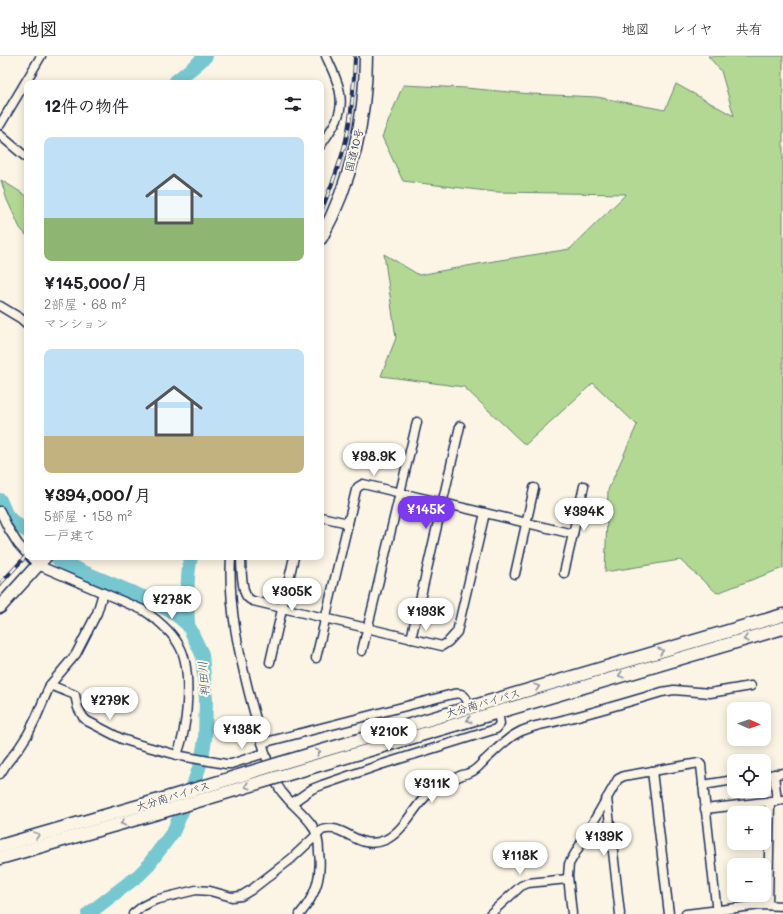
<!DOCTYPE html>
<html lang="ja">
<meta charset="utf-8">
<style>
:root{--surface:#fff;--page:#f6f6f6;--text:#202124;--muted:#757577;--line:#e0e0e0;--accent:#7c3aed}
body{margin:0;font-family:Mali,"Klee One",sans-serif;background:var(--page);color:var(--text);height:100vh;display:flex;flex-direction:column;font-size:15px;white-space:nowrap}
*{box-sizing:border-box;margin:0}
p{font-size:13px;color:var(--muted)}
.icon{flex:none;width:22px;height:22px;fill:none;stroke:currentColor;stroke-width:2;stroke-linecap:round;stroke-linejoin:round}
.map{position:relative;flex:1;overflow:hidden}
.panel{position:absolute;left:24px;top:24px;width:300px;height:480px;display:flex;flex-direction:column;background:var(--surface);border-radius:8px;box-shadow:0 2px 10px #0003}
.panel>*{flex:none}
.needle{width:26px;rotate:92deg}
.tools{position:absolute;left:727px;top:646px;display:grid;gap:8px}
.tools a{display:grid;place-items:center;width:44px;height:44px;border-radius:8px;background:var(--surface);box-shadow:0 2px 10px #0003;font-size:20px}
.price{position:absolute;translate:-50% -34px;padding:0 9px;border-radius:14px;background:#fff;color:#222;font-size:13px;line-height:26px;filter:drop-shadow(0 1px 2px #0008)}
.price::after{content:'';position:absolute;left:50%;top:24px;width:12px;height:9px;margin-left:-6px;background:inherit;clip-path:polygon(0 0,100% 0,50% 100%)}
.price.selected{background:var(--accent);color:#fff}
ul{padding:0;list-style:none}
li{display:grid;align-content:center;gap:8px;height:212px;padding:0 20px}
li span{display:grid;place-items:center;height:124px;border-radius:8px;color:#555}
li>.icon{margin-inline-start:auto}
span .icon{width:72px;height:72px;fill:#fffc;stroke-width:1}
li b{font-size:17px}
h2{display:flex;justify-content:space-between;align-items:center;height:48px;padding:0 20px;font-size:17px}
header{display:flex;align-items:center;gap:24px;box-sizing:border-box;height:56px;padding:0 20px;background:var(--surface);border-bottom:1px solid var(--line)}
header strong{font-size:19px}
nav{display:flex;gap:22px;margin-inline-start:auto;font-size:14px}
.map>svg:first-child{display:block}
.green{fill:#b3d893;stroke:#678478}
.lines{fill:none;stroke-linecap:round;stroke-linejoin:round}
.river{stroke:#77c7d1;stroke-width:14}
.minor-casing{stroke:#1b2f5e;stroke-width:11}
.highway-casing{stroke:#1b2f5e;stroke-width:15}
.minor{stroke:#fcf5e5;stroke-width:8}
.highway{stroke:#fcf5e5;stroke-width:12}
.rail-casing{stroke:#1b2f5e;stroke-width:4}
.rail{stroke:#fcf5e5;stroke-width:2.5;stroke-dasharray:8;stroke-linecap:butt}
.highway-bridge-casing{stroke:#1b2f5e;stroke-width:15;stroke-linecap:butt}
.highway-bridge{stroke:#fcf5e5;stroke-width:12}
.oneway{stroke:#8c92a2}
.labels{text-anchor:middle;stroke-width:4;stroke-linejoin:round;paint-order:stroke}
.street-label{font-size:11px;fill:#1b2f5e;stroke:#fcf5e5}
.water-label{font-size:12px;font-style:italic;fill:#32557b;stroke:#fcf5e5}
</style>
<header>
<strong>地図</strong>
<nav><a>地図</a><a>レイヤ</a><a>共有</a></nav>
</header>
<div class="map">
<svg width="783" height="858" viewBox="0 0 783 858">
<rect width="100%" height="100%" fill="#fcf5e5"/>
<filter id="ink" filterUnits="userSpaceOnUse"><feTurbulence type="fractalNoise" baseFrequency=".025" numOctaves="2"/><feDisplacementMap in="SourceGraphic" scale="8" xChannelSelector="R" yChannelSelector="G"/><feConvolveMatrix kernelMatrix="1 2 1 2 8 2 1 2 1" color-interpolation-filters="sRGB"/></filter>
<g filter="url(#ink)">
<g class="green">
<polygon points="708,0 783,0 783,512 717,537 680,504 605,516 608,434 637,369 593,327 525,389 464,331 381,320 396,282 384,198 419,219 494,205 570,193 626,138 495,136 403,125 382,81 403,29 466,32 531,38 597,41 665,54 676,28 734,60 721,15"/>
<polygon points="1,124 27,140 27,180 20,172 7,144"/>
</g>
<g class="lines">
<g class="river">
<polyline points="175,27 176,25 197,8 206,0"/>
<polyline points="0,444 6,458 13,466 27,475"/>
<polyline points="56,501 59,504 79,514 150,544 175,558 188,569 202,598 206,643 205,684 201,706 193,730 173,776 146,812 139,819 88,858"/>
<path d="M188,569C187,548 186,521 191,501"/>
</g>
<defs>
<g id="minor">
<polyline points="0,69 41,0"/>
<polyline points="0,79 27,102"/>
<path d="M321,89C326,81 333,72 337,63C347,41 335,20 326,0"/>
<polyline points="0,250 20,262 27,268"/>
<polyline points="0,455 8,472 18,488 27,498"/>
<polyline points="321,461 348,467"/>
<path d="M30,501L38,509L143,554C158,564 173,576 181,593C190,612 188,652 184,673C183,682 180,690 177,699"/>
<path d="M231,501C228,550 239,598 251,645C257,666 262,687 268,707C272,720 277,732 287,742C295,751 305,759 312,769C317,777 319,787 319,796C322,820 316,839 300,858"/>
<path d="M241,501C241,510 242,535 247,541C249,543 250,544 253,545L442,590L448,586L457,576L485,457"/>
<polyline points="564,517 584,430"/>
<polyline points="515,518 534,432"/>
<polyline points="411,583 460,370"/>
<polyline points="362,595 417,366"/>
<polyline points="316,602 356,434 358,431 363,428 573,478"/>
<polyline points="270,606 294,501"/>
<polyline points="50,629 75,639 78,652 83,661 87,665 122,683 137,688 181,700 226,708 231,708 265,697"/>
<path d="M262,687L453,638C464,636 466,641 470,651"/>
<polyline points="652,715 669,858"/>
<polyline points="0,718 7,707 19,692 28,678 36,662 50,629 76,598 97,557 103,537"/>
<polyline points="774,718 777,745"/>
<polyline points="764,720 783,717"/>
<polyline points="703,729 734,724"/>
<polyline points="607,742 620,858"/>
<polyline points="292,747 312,733 322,729 380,709 496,673 500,668 498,656"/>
<polyline points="705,753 783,744"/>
<polyline points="768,849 770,745"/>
<path d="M133,858L143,850L155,844L196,834L210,835L232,841L241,840L251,834L291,803L322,774C345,766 357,796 385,784C403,776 412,754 426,740C436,730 449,725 462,719C466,718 470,717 473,715C478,712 481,708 485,704C494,696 503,686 514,679C530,669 549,668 566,663C599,655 631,645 662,636L674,634L710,637L751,630"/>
<polyline points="490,858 521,830 528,827 568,823"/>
<polyline points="572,858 568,820 569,808 618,723 624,720 699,707 701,709 717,858"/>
<polyline points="686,858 761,849 783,850"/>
</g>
<g id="highway">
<path d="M321,182C351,127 366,63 366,0"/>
<polyline points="0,551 45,501"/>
<polyline points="281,707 783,559"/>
<polyline points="285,719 783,572"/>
<polyline points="0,790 170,741"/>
<polyline points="0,802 161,756"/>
</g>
</defs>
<use href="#minor" class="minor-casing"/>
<use href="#highway" class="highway-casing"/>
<use href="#minor" class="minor"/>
<use href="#highway" class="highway"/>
<defs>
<g id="rail">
<path d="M321,156C329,135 338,114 344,92C352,62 354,31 355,0"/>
<polyline points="0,528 27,499"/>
</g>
</defs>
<use href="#rail" class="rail-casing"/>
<use href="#rail" class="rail"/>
<defs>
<g id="highway-bridge">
<polyline points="170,741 281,707"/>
<polyline points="161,756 285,719"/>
</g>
</defs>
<use href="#highway-bridge" class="highway-bridge-casing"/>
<use href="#highway-bridge" class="highway-bridge"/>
</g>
<defs><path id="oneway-chevron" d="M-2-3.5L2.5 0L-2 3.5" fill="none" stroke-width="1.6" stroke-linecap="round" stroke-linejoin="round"/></defs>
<g class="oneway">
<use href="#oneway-chevron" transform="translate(746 583) rotate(164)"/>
<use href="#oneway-chevron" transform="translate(661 595) rotate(-16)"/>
<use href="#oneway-chevron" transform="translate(621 619) rotate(164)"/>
<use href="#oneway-chevron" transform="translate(537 631) rotate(-16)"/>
<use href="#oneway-chevron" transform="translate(469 664) rotate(163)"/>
<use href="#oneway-chevron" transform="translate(318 696) rotate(-17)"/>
<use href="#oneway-chevron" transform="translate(247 730) rotate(163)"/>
<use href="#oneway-chevron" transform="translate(123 767) rotate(164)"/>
<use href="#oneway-chevron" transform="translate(37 779) rotate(-16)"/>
</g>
</g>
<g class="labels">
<g class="street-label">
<text transform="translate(354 94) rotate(-76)" y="4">国道10号</text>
<text transform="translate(483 647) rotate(-16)" y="4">大分南バイパス</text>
<text transform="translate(173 740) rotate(-17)" y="4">大分南バイパス</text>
</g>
<g class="water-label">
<text transform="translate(204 623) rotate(-95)" y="4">判田川</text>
</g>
</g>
</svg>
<div class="tools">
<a><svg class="needle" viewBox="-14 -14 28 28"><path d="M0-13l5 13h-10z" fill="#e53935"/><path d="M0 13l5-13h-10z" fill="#757577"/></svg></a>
<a><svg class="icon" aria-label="locate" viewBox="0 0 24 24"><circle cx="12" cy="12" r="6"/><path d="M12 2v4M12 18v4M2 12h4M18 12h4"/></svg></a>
<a>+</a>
<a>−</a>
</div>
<b class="price" style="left:374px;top:421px">¥98.9K</b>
<b class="price selected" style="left:426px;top:474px">¥145K</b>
<b class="price" style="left:584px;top:476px">¥394K</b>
<b class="price" style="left:292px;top:556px">¥305K</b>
<b class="price" style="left:172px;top:564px">¥278K</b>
<b class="price" style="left:426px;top:576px">¥193K</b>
<b class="price" style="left:110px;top:665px">¥279K</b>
<b class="price" style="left:242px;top:694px">¥138K</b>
<b class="price" style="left:389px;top:696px">¥210K</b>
<b class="price" style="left:432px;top:748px">¥311K</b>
<b class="price" style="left:604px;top:801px">¥139K</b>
<b class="price" style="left:520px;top:820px">¥118K</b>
<section class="panel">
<h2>12件の物件<svg class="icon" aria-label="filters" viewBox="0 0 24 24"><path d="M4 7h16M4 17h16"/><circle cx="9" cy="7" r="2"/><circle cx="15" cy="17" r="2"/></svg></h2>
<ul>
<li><span style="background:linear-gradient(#bfe0f5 65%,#8fb573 0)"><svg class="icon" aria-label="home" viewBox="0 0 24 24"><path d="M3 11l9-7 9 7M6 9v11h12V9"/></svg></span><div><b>¥145,000/月</b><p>2部屋 · 68 m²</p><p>マンション</p></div></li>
<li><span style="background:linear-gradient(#bfe0f5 70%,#c2b280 0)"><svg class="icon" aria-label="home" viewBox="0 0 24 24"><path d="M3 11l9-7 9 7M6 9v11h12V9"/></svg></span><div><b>¥394,000/月</b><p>5部屋 · 158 m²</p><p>一戸建て</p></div></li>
</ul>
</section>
</div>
